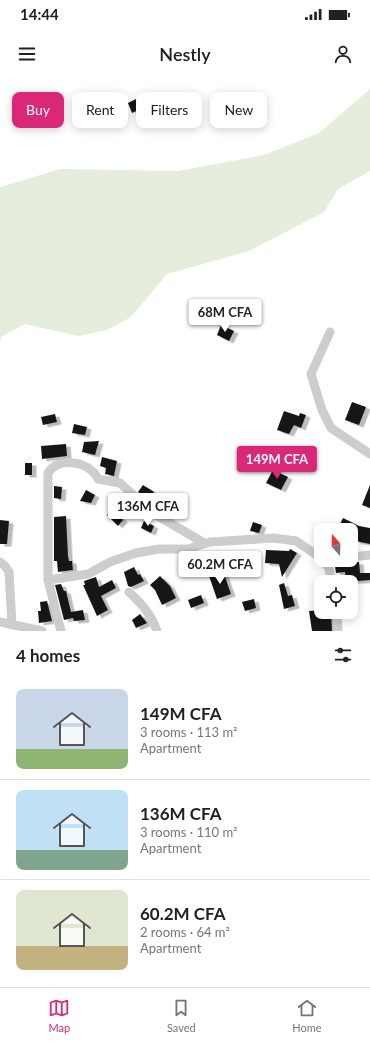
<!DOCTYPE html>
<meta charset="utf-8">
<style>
:root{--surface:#fff;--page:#f6f6f6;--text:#202124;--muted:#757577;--line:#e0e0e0;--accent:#db2777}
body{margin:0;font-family:Lato,sans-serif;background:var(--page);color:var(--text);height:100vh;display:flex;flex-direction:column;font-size:15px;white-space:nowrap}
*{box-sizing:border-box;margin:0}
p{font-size:13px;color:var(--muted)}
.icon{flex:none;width:22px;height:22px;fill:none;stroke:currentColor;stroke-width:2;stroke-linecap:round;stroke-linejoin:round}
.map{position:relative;height:551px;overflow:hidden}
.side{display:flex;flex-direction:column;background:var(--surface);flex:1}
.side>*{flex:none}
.banner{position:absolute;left:12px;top:12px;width:346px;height:36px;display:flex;gap:8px}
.needle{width:26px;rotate:340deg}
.buttons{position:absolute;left:314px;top:443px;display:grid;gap:8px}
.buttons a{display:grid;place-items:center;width:44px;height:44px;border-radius:8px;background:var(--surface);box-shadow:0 2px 10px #0003;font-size:20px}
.price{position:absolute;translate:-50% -34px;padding:0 9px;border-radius:4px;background:#fff;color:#222;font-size:13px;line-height:26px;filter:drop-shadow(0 1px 2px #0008)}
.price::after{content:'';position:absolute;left:50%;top:24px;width:12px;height:9px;margin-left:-6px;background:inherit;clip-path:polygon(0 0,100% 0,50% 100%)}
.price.on{background:var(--accent);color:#fff}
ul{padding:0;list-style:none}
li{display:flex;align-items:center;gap:12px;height:100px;padding:0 16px}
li+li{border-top:1px solid var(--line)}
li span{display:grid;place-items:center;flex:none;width:112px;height:80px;border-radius:8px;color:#555}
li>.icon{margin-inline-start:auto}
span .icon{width:48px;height:48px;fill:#fffc;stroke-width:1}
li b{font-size:17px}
h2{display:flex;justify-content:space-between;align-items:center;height:48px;padding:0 16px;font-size:17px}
.tag{padding:0 14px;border-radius:8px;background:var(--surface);box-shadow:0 2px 10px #0003;font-size:14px;line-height:36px}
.tag.on{background:var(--accent);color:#fff}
.status{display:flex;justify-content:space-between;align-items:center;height:28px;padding:0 20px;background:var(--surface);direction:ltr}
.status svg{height:11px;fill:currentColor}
header{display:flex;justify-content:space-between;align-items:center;height:52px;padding:0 16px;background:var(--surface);font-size:18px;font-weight:600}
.tab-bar{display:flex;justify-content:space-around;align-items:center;height:56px;border-top:1px solid var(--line);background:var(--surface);font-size:11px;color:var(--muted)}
.tab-bar a{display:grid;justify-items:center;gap:2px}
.tab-bar .on{color:var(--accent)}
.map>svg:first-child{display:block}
.green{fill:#e5eedd}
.building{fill:#171717;filter:url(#shadow)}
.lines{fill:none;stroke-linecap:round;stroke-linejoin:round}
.minor{stroke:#cdcdcd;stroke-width:9}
</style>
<div class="status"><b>14:44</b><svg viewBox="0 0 49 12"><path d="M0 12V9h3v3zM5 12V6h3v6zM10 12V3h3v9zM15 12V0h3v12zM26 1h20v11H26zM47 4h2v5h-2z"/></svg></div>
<header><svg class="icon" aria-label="menu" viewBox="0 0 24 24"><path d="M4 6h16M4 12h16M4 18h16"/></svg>Nestly<svg class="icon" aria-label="person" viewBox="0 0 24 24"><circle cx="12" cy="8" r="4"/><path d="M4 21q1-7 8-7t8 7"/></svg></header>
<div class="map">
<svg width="370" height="551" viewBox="0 0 370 551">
<defs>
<filter id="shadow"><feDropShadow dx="4.5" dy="2.5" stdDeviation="0" flood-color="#0004"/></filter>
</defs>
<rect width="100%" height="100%" fill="#fff"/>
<polygon class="green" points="370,9 370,91 338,109 324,132 249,171 167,194 131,237 107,250 79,256 25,244 1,257 0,263 0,107 60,89 178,91 264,75 319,53"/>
<g class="building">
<polygon points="138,18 143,28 132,33 128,23"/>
<polygon points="221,245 234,251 229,261 217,255"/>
<polygon points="352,322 366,327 359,345 345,340"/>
<polygon points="284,331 299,336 300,333 306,335 301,348 294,345 289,354 277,350"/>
<polygon points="55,334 57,342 43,345 41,337"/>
<polygon points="74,344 87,347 85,355 72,353"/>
<polygon points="99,361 95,375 82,372 84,362"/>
<polygon points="66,364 67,376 42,379 41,366"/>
<polygon points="102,377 117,381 114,396 105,394 106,388 100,386"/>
<rect x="25" y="383" width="7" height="12"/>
<polygon points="273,390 288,397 281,410 266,403"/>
<polygon points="143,405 154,412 148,420 138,412"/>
<polygon points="370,405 370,428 362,425"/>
<polygon points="54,406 62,407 61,419 54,418"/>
<polygon points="86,410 95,415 91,423 80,421"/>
<polygon points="113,429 123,440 118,446 107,435"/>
<polygon points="66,436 68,476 69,481 72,481 73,490 58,492 57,481 54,481 54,437"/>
<polygon points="343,438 359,446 370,448 370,464 355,461 358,450 348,450 339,446"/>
<polygon points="0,440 9,441 7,464 0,464"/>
<polygon points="144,441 154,446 151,453 141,448"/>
<polygon points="253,442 262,445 259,453 250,451"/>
<polygon points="290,469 297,473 282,497 279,484 265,483 266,470 289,471"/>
<polygon points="334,480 359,482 360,493 370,493 370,500 346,502 345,492 336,493"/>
<polygon points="134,487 138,495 140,494 144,501 131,507 128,506 124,492"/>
<polygon points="223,491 231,514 217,519 209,496"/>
<polygon points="160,496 170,506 176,518 162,525 155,510 150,505"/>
<polygon points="96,497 99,507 112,500 116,508 101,516 108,530 97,536 83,505 85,505 84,501"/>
<polygon points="284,503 288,516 292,515 295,526 284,529 279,505"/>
<polygon points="61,504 64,511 66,511 71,532 83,530 85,540 74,541 73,538 64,540 55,505"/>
<polygon points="201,515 204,523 191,528 188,520"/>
<polygon points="254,519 256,528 245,531 242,522"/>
<polygon points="47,521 52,541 39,543 38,531 41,531 40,522"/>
<polygon points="321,530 321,532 331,532 332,551 312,551 309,531"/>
<polygon points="140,534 147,543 136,548 132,540"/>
</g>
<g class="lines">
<g class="minor">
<polyline points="330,252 311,294 322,330 331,348 370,374"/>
<polyline points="351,477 370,475"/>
<polyline points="324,480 329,489 332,502"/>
<polyline points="0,482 5,486 9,492 12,545"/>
<polyline points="48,500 88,494 110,482 136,473 159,469 188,469 210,462 274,458 296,461 321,478"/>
<path d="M129,512C142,524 151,534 157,551"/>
<polyline points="337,532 338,551"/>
<polyline points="0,542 42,551"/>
<path d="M61,551L48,500V393C58,376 90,381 98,399L120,403L153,433L204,463"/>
</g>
</g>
</svg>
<div class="buttons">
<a><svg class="needle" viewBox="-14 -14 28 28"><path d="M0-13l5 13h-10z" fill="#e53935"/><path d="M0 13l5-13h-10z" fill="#757577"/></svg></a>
<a><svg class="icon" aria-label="locate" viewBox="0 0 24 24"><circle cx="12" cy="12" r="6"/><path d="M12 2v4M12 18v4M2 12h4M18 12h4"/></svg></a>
</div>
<b class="price" style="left:225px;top:253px">68M CFA</b>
<b class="price on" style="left:277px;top:400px">149M CFA</b>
<b class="price" style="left:148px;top:447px">136M CFA</b>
<b class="price" style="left:220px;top:505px">60.2M CFA</b>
<div class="banner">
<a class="tag on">Buy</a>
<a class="tag">Rent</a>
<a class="tag">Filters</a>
<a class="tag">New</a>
</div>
</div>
<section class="side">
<h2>4 homes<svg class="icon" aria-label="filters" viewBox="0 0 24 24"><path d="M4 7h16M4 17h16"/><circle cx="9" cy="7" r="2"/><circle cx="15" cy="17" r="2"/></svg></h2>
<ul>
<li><span style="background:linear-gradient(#c9d6e8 75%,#8fb573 0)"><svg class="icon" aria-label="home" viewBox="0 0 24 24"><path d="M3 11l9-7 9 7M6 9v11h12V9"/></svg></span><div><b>149M CFA</b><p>3 rooms · 113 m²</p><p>Apartment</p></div></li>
<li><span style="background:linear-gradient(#bfe0f5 75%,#7fa58c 0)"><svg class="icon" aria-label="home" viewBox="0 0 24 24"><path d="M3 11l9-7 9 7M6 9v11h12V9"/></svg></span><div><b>136M CFA</b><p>3 rooms · 110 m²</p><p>Apartment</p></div></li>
<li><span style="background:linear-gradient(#dfe7d0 70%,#c2b280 0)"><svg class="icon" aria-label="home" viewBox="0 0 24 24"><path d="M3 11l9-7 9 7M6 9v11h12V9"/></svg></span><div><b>60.2M CFA</b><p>2 rooms · 64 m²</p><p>Apartment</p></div></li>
</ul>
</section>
<nav class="tab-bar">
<a class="on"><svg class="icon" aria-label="map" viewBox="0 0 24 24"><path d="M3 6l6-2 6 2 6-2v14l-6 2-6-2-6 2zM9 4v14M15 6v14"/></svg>Map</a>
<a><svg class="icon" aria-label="saved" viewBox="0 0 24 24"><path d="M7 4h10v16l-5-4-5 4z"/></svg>Saved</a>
<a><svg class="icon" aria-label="home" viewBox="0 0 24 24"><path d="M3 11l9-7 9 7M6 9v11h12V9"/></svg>Home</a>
</nav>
